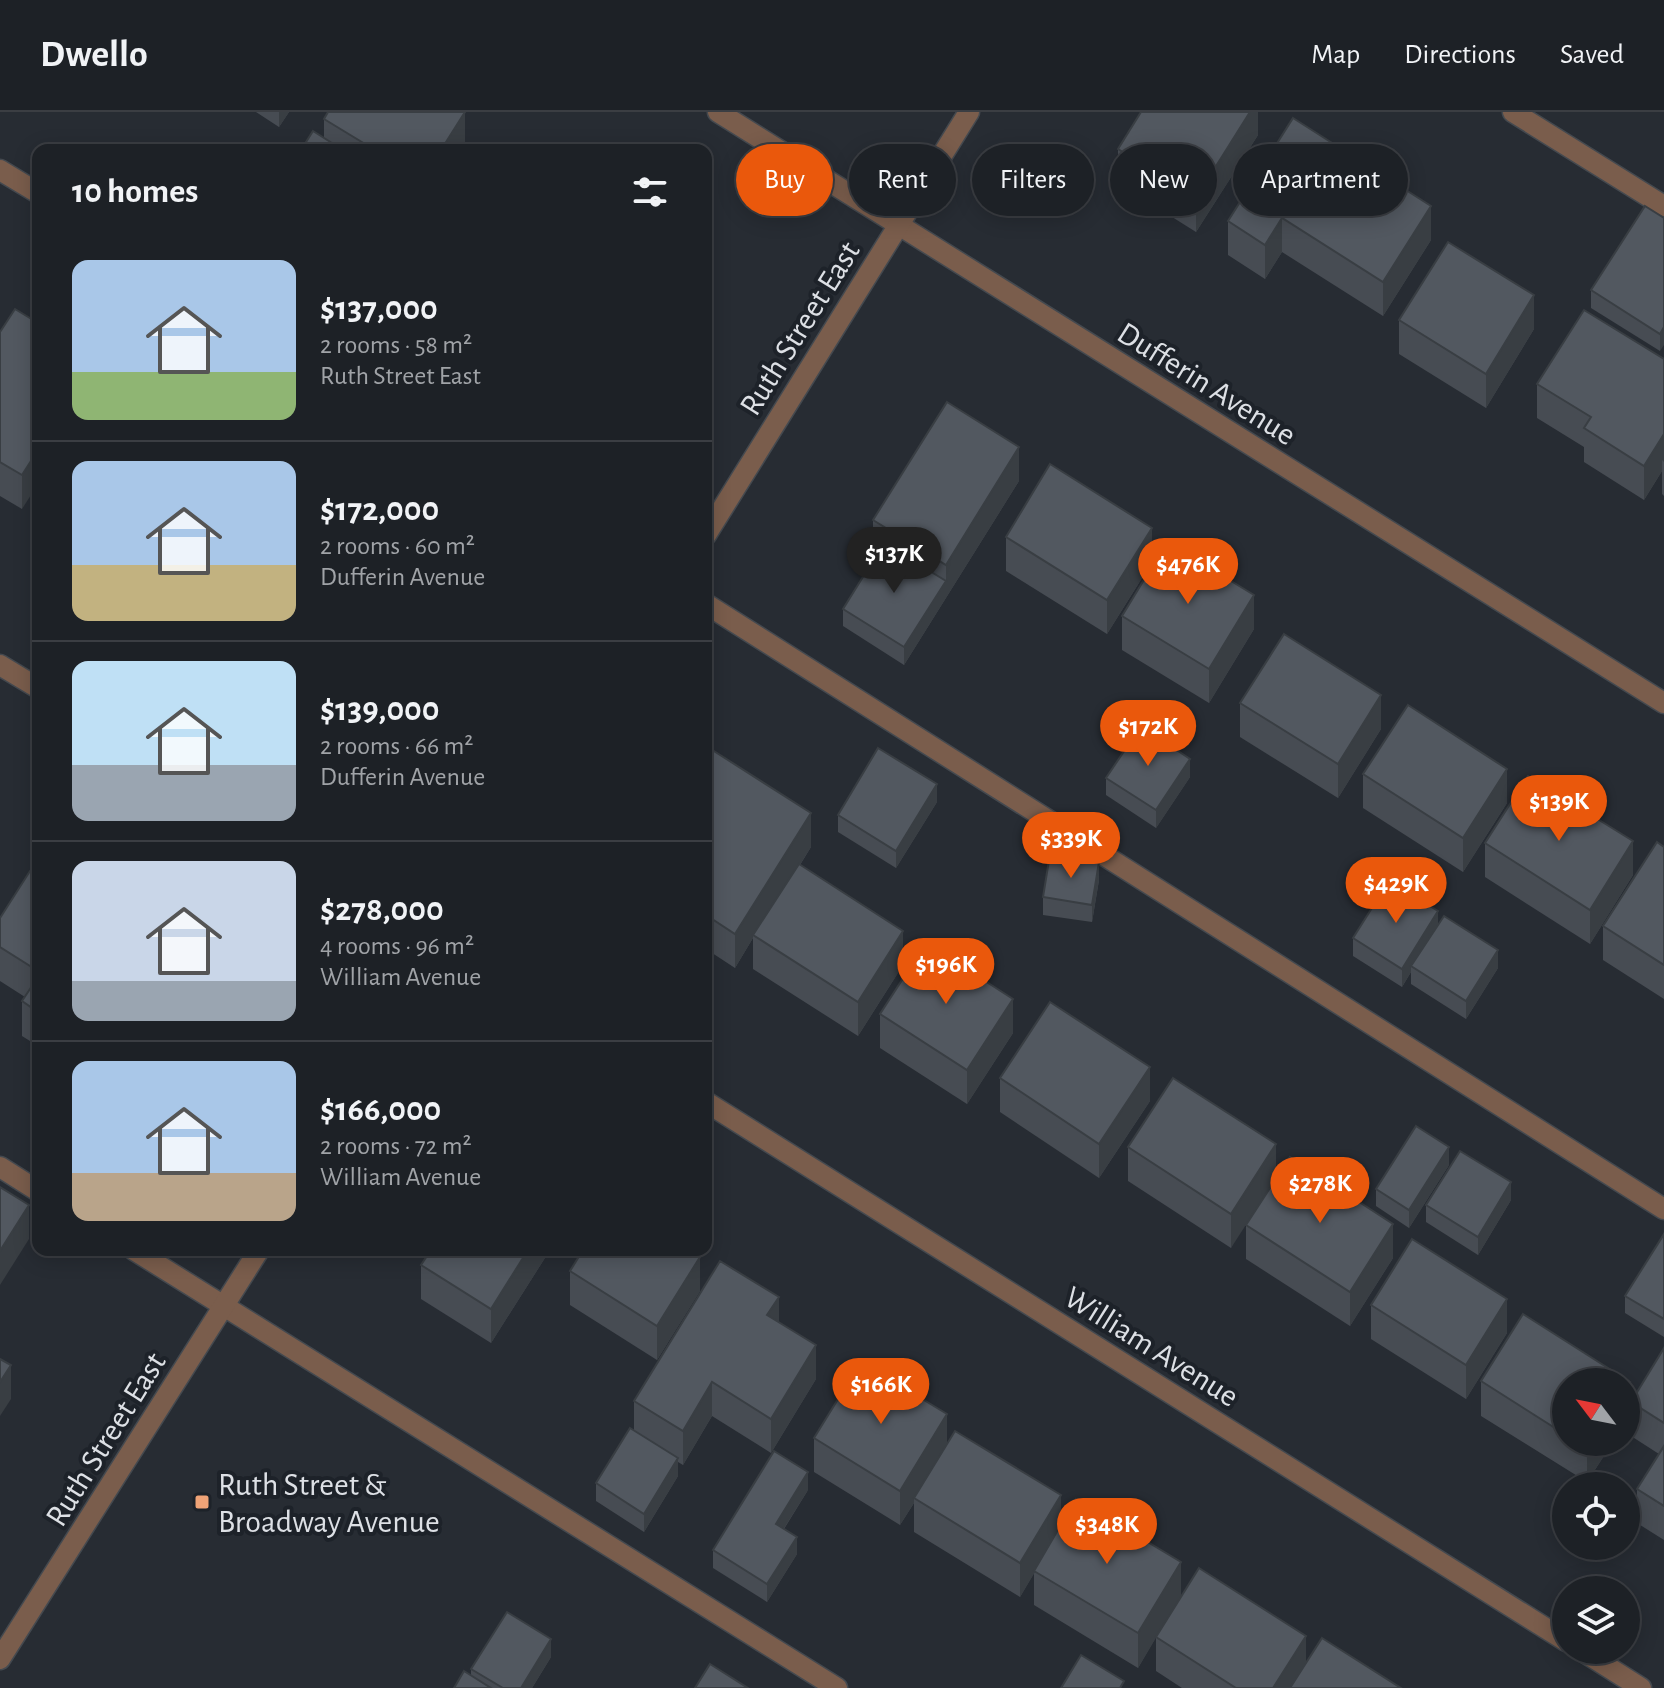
<!DOCTYPE html>
<meta charset="utf-8">
<style>
:root{--surface:#1d2126;--page:#2a2e32;--text:#f1f3f6;--muted:#a0a3a7;--line:#3b3e43;--accent:#ea580c}
body{margin:0;font-family:"Alegreya Sans",sans-serif;background:var(--page);color:var(--text);height:100vh;display:flex;flex-direction:column;font-size:30px;white-space:nowrap}
*{box-sizing:border-box;margin:0}
p{font-size:26px;color:var(--muted)}
.icon{flex:none;width:44px;height:44px;fill:none;stroke:currentColor;stroke-width:2;stroke-linecap:round;stroke-linejoin:round}
.map{position:relative;flex:1;overflow:hidden}
.details{position:absolute;left:32px;top:32px;width:680px;height:1112px;display:flex;flex-direction:column;background:var(--surface);border-radius:16px;box-shadow:0 4px 20px #0003,0 0 0 2px var(--line)}
.details>*{flex:none}
.top-card{position:absolute;left:736px;top:32px;width:760px;height:72px;display:flex;gap:16px}
.needle{width:52px;rotate:302deg}
.tools{position:absolute;left:1552px;top:1256px;display:grid;gap:16px}
.tools a{display:grid;place-items:center;width:88px;height:88px;border-radius:50%;background:var(--surface);box-shadow:0 4px 20px #0003,0 0 0 2px var(--line);font-size:40px}
.price{position:absolute;translate:-50% -68px;padding:0 18px;border-radius:28px;background:var(--accent);color:#fff;font-size:26px;line-height:52px;filter:drop-shadow(0 2px 4px #0008)}
.price::after{content:'';position:absolute;left:50%;top:48px;width:24px;height:18px;margin-left:-12px;background:inherit;clip-path:polygon(0 0,100% 0,50% 100%)}
.price.selected{background:#222;color:#fff}
ul{padding:0;list-style:none}
li{display:flex;align-items:center;gap:24px;height:200px;padding:0 40px}
li+li{border-top:2px solid var(--line)}
li span{display:grid;place-items:center;flex:none;width:224px;height:160px;border-radius:16px;color:#555}
li>.icon{margin-inline-start:auto}
span .icon{width:96px;height:96px;fill:#fffc;stroke-width:1}
li b{font-size:34px}
h2{display:flex;justify-content:space-between;align-items:center;height:96px;padding:0 40px;font-size:34px}
.tag{padding:0 28px;border-radius:36px;background:var(--surface);box-shadow:0 4px 20px #0003,0 0 0 2px var(--line);font-size:28px;line-height:72px}
.tag.selected{background:var(--accent);color:#fff}
header{display:flex;align-items:center;gap:48px;box-sizing:border-box;height:112px;padding:0 40px;background:var(--surface);border-bottom:2px solid var(--line)}
header strong{font-size:38px}
nav{display:flex;gap:44px;margin-inline-start:auto;font-size:28px}
.map>svg:first-child{display:block}
.lines{fill:none;stroke-linecap:round;stroke-linejoin:round}
.minor-casing{stroke:#44494f;stroke-width:23}
.minor{stroke:#7a5d4c;stroke-width:20}
.wall{fill:#474c53}
.shaded-wall{fill:#393e43}
.building{fill:#525860;stroke:#393e43;stroke-width:2}
.poi-dot{fill:#efa377;stroke:#1d2229;stroke-width:3}
.labels{text-anchor:middle;stroke-width:8;stroke-linejoin:round;paint-order:stroke}
.street-label{font-size:32px;fill:#dde0e5;stroke:#1d2229}
.poi-label{font-size:32px;fill:#dde0e5;stroke:#1d2229;text-anchor:start}
</style>
<header>
<strong>Dwello</strong>
<nav><a>Map</a><a>Directions</a><a>Saved</a></nav>
</header>
<div class="map">
<svg width="1664" height="1576" viewBox="0 0 1664 1576">
<rect width="100%" height="100%" fill="#272c33"/>
<g class="lines">
<defs>
<g id="minor">
<polyline points="718,0 1664,591"/>
<polyline points="1513,0 1664,94"/>
<polyline points="0,58 38,81"/>
<polyline points="706,423 969,0"/>
<polyline points="706,492 1664,1097"/>
<polyline points="0,553 38,576"/>
<polyline points="706,990 1566,1529"/>
<polyline points="0,1055 38,1079"/>
<polyline points="134,1138 837,1576"/>
<polyline points="1581,1538 1641,1576"/>
<polyline points="0,1547 259,1138"/>
</g>
</defs>
<use href="#minor" class="minor-casing"/>
<use href="#minor" class="minor"/>
</g>
<g class="wall">
<polygon points="256,0 289,0 279,15"/>
<polygon points="1258,0 1258,23 1196,120 1118,71 1118,37"/>
<polygon points="1293,6 1431,128 1383,204 1282,140 1265,167 1228,143 1228,109"/>
<polygon points="324,7 465,34 463,38 301,38 324,26"/>
<polygon points="1664,106 1660,239 1591,196 1591,178"/>
<polygon points="1399,208 1534,217 1486,296 1399,242"/>
<polygon points="38,211 22,397 0,384 0,220"/>
<polygon points="1664,247 1664,384 1662,382 1662,359 1644,388 1584,350 1584,335 1537,306 1537,272"/>
<polygon points="1019,369 904,553 843,514 843,497 876,444 873,442 873,408"/>
<polygon points="1006,425 1152,450 1107,522 1006,459"/>
<polygon points="1122,504 1254,517 1209,591 1122,538"/>
<polygon points="1240,591 1381,617 1338,686 1240,625"/>
<polygon points="706,634 811,735 800,753 903,853 858,924 753,857 753,826 735,856 706,837"/>
<polygon points="1363,662 1507,691 1463,760 1363,696"/>
<polygon points="1190,665 1156,716 1106,683 1106,666"/>
<polygon points="937,690 896,756 838,720 838,703"/>
<polygon points="1485,731 1633,763 1590,832 1485,765"/>
<polygon points="1664,735 1664,887 1603,848 1603,814"/>
<polygon points="38,764 38,934 22,924 22,889 25,885 0,869 0,806"/>
<polygon points="1099,768 1092,810 1043,803 1043,785"/>
<polygon points="1438,813 1498,856 1466,907 1411,872 1411,860 1402,875 1353,844 1353,826"/>
<polygon points="880,902 1013,921 967,992 880,936"/>
<polygon points="1000,966 1150,989 1099,1066 1000,1000"/>
<polygon points="1276,1032 1231,1136 1128,1069 1128,1035"/>
<polygon points="1449,1053 1409,1116 1376,1094 1376,1077"/>
<polygon points="1511,1088 1478,1143 1426,1110 1426,1093"/>
<polygon points="1246,1113 1393,1146 1350,1214 1246,1147"/>
<polygon points="1664,1122 1664,1225 1625,1201 1625,1184"/>
<polygon points="550,1138 491,1231 421,1187 421,1153"/>
<polygon points="570,1159 700,1179 657,1248 570,1193"/>
<polygon points="1371,1193 1507,1221 1466,1287 1371,1227"/>
<polygon points="1523,1202 1630,1270 1630,1304 1626,1310 1626,1270 1566,1270 1566,1330 1613,1330 1587,1370 1481,1304 1481,1269"/>
<polygon points="779,1210 816,1267 771,1341 712,1304 683,1353 678,1350 678,1364 644,1420 596,1389 596,1371 634,1318 634,1289"/>
<polygon points="1664,1236 1664,1428 1637,1411 1637,1377 1659,1342 1631,1324 1631,1290"/>
<polygon points="814,1326 947,1332 1061,1414 1181,1484 1306,1550 1401,1576 1182,1576 1156,1559 1156,1525 1138,1556 1034,1493 1034,1461 1020,1485 914,1420 914,1391 900,1413 814,1360"/>
<polygon points="808,1378 784,1417 797,1442 767,1490 713,1456 713,1438"/>
<polygon points="551,1545 532,1576 454,1576 471,1564 471,1557"/>
</g>
<g class="shaded-wall">
<polygon points="279,0 289,0 279,15"/>
<polygon points="465,0 465,34 463,38 441,38"/>
<polygon points="1250,0 1258,0 1258,23 1196,120 1196,86"/>
<polygon points="1431,94 1431,128 1383,204 1383,170"/>
<polygon points="1282,106 1282,140 1265,167 1265,133"/>
<polygon points="1534,183 1534,217 1486,296 1486,262"/>
<polygon points="1664,215 1664,233 1660,239 1660,222"/>
<polygon points="1664,322 1664,350 1662,348 1662,359 1644,388 1644,354"/>
<polygon points="1019,335 1019,369 904,553 904,535 946,469 946,453"/>
<polygon points="38,338 38,372 22,397 22,363"/>
<polygon points="1152,416 1152,450 1107,522 1107,488"/>
<polygon points="1254,483 1254,517 1209,591 1209,557"/>
<polygon points="1381,583 1381,617 1338,686 1338,652"/>
<polygon points="1190,647 1190,665 1156,716 1156,698"/>
<polygon points="1507,657 1507,691 1463,760 1463,726"/>
<polygon points="937,672 937,690 896,756 896,739"/>
<polygon points="811,701 811,735 755,824 753,823 753,826 735,856 735,822"/>
<polygon points="1633,729 1633,763 1590,832 1590,798"/>
<polygon points="1099,750 1099,768 1092,810 1092,793"/>
<polygon points="1438,799 1438,817 1411,854 1411,860 1402,875 1402,857"/>
<polygon points="903,819 903,853 858,924 858,890"/>
<polygon points="1498,838 1498,856 1466,907 1466,889"/>
<polygon points="1013,887 1013,921 967,992 967,958"/>
<polygon points="1150,955 1150,989 1099,1066 1099,1032"/>
<polygon points="1276,1032 1276,1066 1231,1136 1231,1102"/>
<polygon points="1449,1035 1449,1053 1409,1116 1409,1098"/>
<polygon points="1511,1070 1511,1088 1478,1143 1478,1125"/>
<polygon points="29,1093 29,1127 0,1173 0,1139"/>
<polygon points="1393,1112 1393,1146 1350,1214 1350,1180"/>
<polygon points="528,1138 550,1138 491,1231 491,1197"/>
<polygon points="700,1145 700,1179 657,1248 657,1214"/>
<polygon points="779,1185 779,1219 767,1203"/>
<polygon points="1507,1187 1507,1221 1466,1287 1466,1253"/>
<polygon points="816,1233 816,1267 771,1341 771,1307"/>
<polygon points="11,1253 11,1287 0,1304 0,1270"/>
<polygon points="712,1270 712,1304 683,1353 683,1319"/>
<polygon points="1630,1270 1630,1304 1626,1310 1626,1276"/>
<polygon points="947,1302 947,1336 914,1386 914,1391 900,1413 900,1379"/>
<polygon points="1591,1330 1613,1330 1587,1370 1587,1336"/>
<polygon points="678,1346 678,1364 644,1420 644,1402"/>
<polygon points="808,1360 808,1378 776,1429 776,1412"/>
<polygon points="1061,1383 1061,1417 1020,1485 1020,1451"/>
<polygon points="797,1425 797,1442 767,1490 767,1472"/>
<polygon points="1181,1450 1181,1484 1138,1556 1138,1521"/>
<polygon points="1306,1524 1306,1558 1294,1576 1273,1576"/>
<polygon points="551,1527 551,1545 532,1576 521,1576"/>
</g>
<g class="building">
<polygon points="328,0 465,0 441,38 375,38 324,7"/>
<polygon points="1141,0 1250,0 1196,86 1118,37"/>
<polygon points="1293,6 1431,94 1383,170 1282,106 1265,133 1228,109"/>
<polygon points="313,19 343,38 301,38"/>
<polygon points="470,31 482,38 466,38"/>
<polygon points="1645,94 1664,106 1664,215 1660,222 1591,178"/>
<polygon points="1448,130 1534,183 1486,262 1399,208"/>
<polygon points="15,197 38,211 38,338 22,363 0,350 0,220"/>
<polygon points="1584,198 1664,247 1664,322 1644,354 1584,316 1591,305 1537,272"/>
<polygon points="947,290 1019,335 946,453 873,408"/>
<polygon points="1050,352 1152,416 1107,488 1006,425"/>
<polygon points="1167,430 1254,483 1209,557 1122,504"/>
<polygon points="884,431 946,469 904,535 843,497"/>
<polygon points="1284,522 1381,583 1338,652 1240,591"/>
<polygon points="1408,593 1507,657 1463,726 1363,662"/>
<polygon points="1141,614 1190,647 1156,698 1106,666"/>
<polygon points="706,634 811,701 735,822 706,803"/>
<polygon points="878,636 937,672 896,739 838,703"/>
<polygon points="1528,664 1633,729 1590,798 1485,731"/>
<polygon points="1657,730 1664,735 1664,853 1603,814"/>
<polygon points="1050,742 1099,750 1092,793 1043,785"/>
<polygon points="799,752 903,819 858,890 753,823"/>
<polygon points="30,759 38,764 38,859 0,835 0,806"/>
<polygon points="1389,769 1438,799 1402,857 1353,826"/>
<polygon points="1444,804 1498,838 1466,889 1411,854"/>
<polygon points="926,831 1013,887 967,958 880,902"/>
<polygon points="38,865 38,900 22,889"/>
<polygon points="1050,890 1150,955 1099,1032 1000,966"/>
<polygon points="1173,966 1276,1032 1231,1102 1128,1035"/>
<polygon points="1416,1014 1449,1035 1409,1098 1376,1077"/>
<polygon points="1460,1039 1511,1070 1478,1125 1426,1093"/>
<polygon points="1290,1045 1393,1112 1350,1180 1246,1113"/>
<polygon points="0,1075 29,1093 0,1139"/>
<polygon points="1664,1122 1664,1207 1625,1184"/>
<polygon points="1412,1127 1507,1187 1466,1253 1371,1193"/>
<polygon points="431,1138 528,1138 491,1197 421,1153"/>
<polygon points="583,1138 689,1138 700,1145 657,1214 570,1159"/>
<polygon points="720,1149 779,1185 767,1203 816,1233 771,1307 712,1270 683,1319 634,1289"/>
<polygon points="1523,1202 1630,1270 1626,1276 1626,1270 1566,1270 1566,1323 1481,1269"/>
<polygon points="1664,1236 1664,1311 1631,1290"/>
<polygon points="0,1247 11,1253 0,1270"/>
<polygon points="861,1250 947,1302 900,1379 814,1326"/>
<polygon points="630,1316 678,1346 644,1402 596,1371"/>
<polygon points="955,1319 1061,1383 1020,1451 914,1386"/>
<polygon points="1577,1330 1591,1330 1587,1336"/>
<polygon points="1664,1334 1664,1394 1637,1377"/>
<polygon points="774,1339 808,1360 776,1412 797,1425 767,1472 713,1438"/>
<polygon points="1076,1387 1181,1450 1138,1521 1034,1459"/>
<polygon points="1199,1456 1306,1524 1273,1576 1236,1576 1156,1525"/>
<polygon points="507,1500 551,1527 521,1576 503,1576 471,1557"/>
<polygon points="1322,1526 1401,1576 1290,1576"/>
<polygon points="1081,1543 1124,1569 1120,1576 1061,1576"/>
<polygon points="710,1552 748,1576 695,1576"/>
<polygon points="464,1559 491,1576 454,1576"/>
</g>
<rect class="poi-dot" x="194" y="1382" width="16" height="16" rx="4"/>
<g class="labels">
<g class="street-label">
<text transform="translate(799 216) rotate(-58)" y="11">Ruth Street East</text>
<text transform="translate(1207 271) rotate(32)" y="11">Dufferin Avenue</text>
<text transform="translate(1152 1234) rotate(32)" y="11">William Avenue</text>
<text transform="translate(105 1327) rotate(-58)" y="11">Ruth Street East</text>
</g>
<g class="poi-label">
<text x="218" y="1383">Ruth Street &amp;<tspan x="218" dy="37">Broadway Avenue</tspan></text>
</g>
</g>
</svg>
<div class="tools">
<a><svg class="needle" viewBox="-14 -14 28 28"><path d="M0-13l5 13h-10z" fill="#e53935"/><path d="M0 13l5-13h-10z" fill="#a0a3a7"/></svg></a>
<a><svg class="icon" aria-label="locate" viewBox="0 0 24 24"><circle cx="12" cy="12" r="6"/><path d="M12 2v4M12 18v4M2 12h4M18 12h4"/></svg></a>
<a><svg class="icon" aria-label="layers" viewBox="0 0 24 24"><path d="M12 4l9 5-9 5-9-5zM3 14l9 5 9-5"/></svg></a>
</div>
<b class="price selected" style="left:894px;top:483px">$137K</b>
<b class="price" style="left:1188px;top:494px">$476K</b>
<b class="price" style="left:1148px;top:656px">$172K</b>
<b class="price" style="left:1559px;top:731px">$139K</b>
<b class="price" style="left:1071px;top:768px">$339K</b>
<b class="price" style="left:1396px;top:813px">$429K</b>
<b class="price" style="left:946px;top:894px">$196K</b>
<b class="price" style="left:1320px;top:1113px">$278K</b>
<b class="price" style="left:881px;top:1314px">$166K</b>
<b class="price" style="left:1107px;top:1454px">$348K</b>
<div class="top-card">
<a class="tag selected">Buy</a>
<a class="tag">Rent</a>
<a class="tag">Filters</a>
<a class="tag">New</a>
<a class="tag">Apartment</a>
</div>
<section class="details">
<h2>10 homes<svg class="icon" aria-label="filters" viewBox="0 0 24 24"><path d="M4 7h16M4 17h16"/><circle cx="9" cy="7" r="2"/><circle cx="15" cy="17" r="2"/></svg></h2>
<ul>
<li><span style="background:linear-gradient(#a9c7e8 70%,#8fb573 0)"><svg class="icon" aria-label="home" viewBox="0 0 24 24"><path d="M3 11l9-7 9 7M6 9v11h12V9"/></svg></span><div><b>$137,000</b><p>2 rooms · 58 m²</p><p>Ruth Street East</p></div></li>
<li><span style="background:linear-gradient(#a9c7e8 65%,#c2b280 0)"><svg class="icon" aria-label="home" viewBox="0 0 24 24"><path d="M3 11l9-7 9 7M6 9v11h12V9"/></svg></span><div><b>$172,000</b><p>2 rooms · 60 m²</p><p>Dufferin Avenue</p></div></li>
<li><span style="background:linear-gradient(#bfe0f5 65%,#9aa5b1 0)"><svg class="icon" aria-label="home" viewBox="0 0 24 24"><path d="M3 11l9-7 9 7M6 9v11h12V9"/></svg></span><div><b>$139,000</b><p>2 rooms · 66 m²</p><p>Dufferin Avenue</p></div></li>
<li><span style="background:linear-gradient(#c9d6e8 75%,#9aa5b1 0)"><svg class="icon" aria-label="home" viewBox="0 0 24 24"><path d="M3 11l9-7 9 7M6 9v11h12V9"/></svg></span><div><b>$278,000</b><p>4 rooms · 96 m²</p><p>William Avenue</p></div></li>
<li><span style="background:linear-gradient(#a9c7e8 70%,#b9a48a 0)"><svg class="icon" aria-label="home" viewBox="0 0 24 24"><path d="M3 11l9-7 9 7M6 9v11h12V9"/></svg></span><div><b>$166,000</b><p>2 rooms · 72 m²</p><p>William Avenue</p></div></li>
</ul>
</section>
</div>
